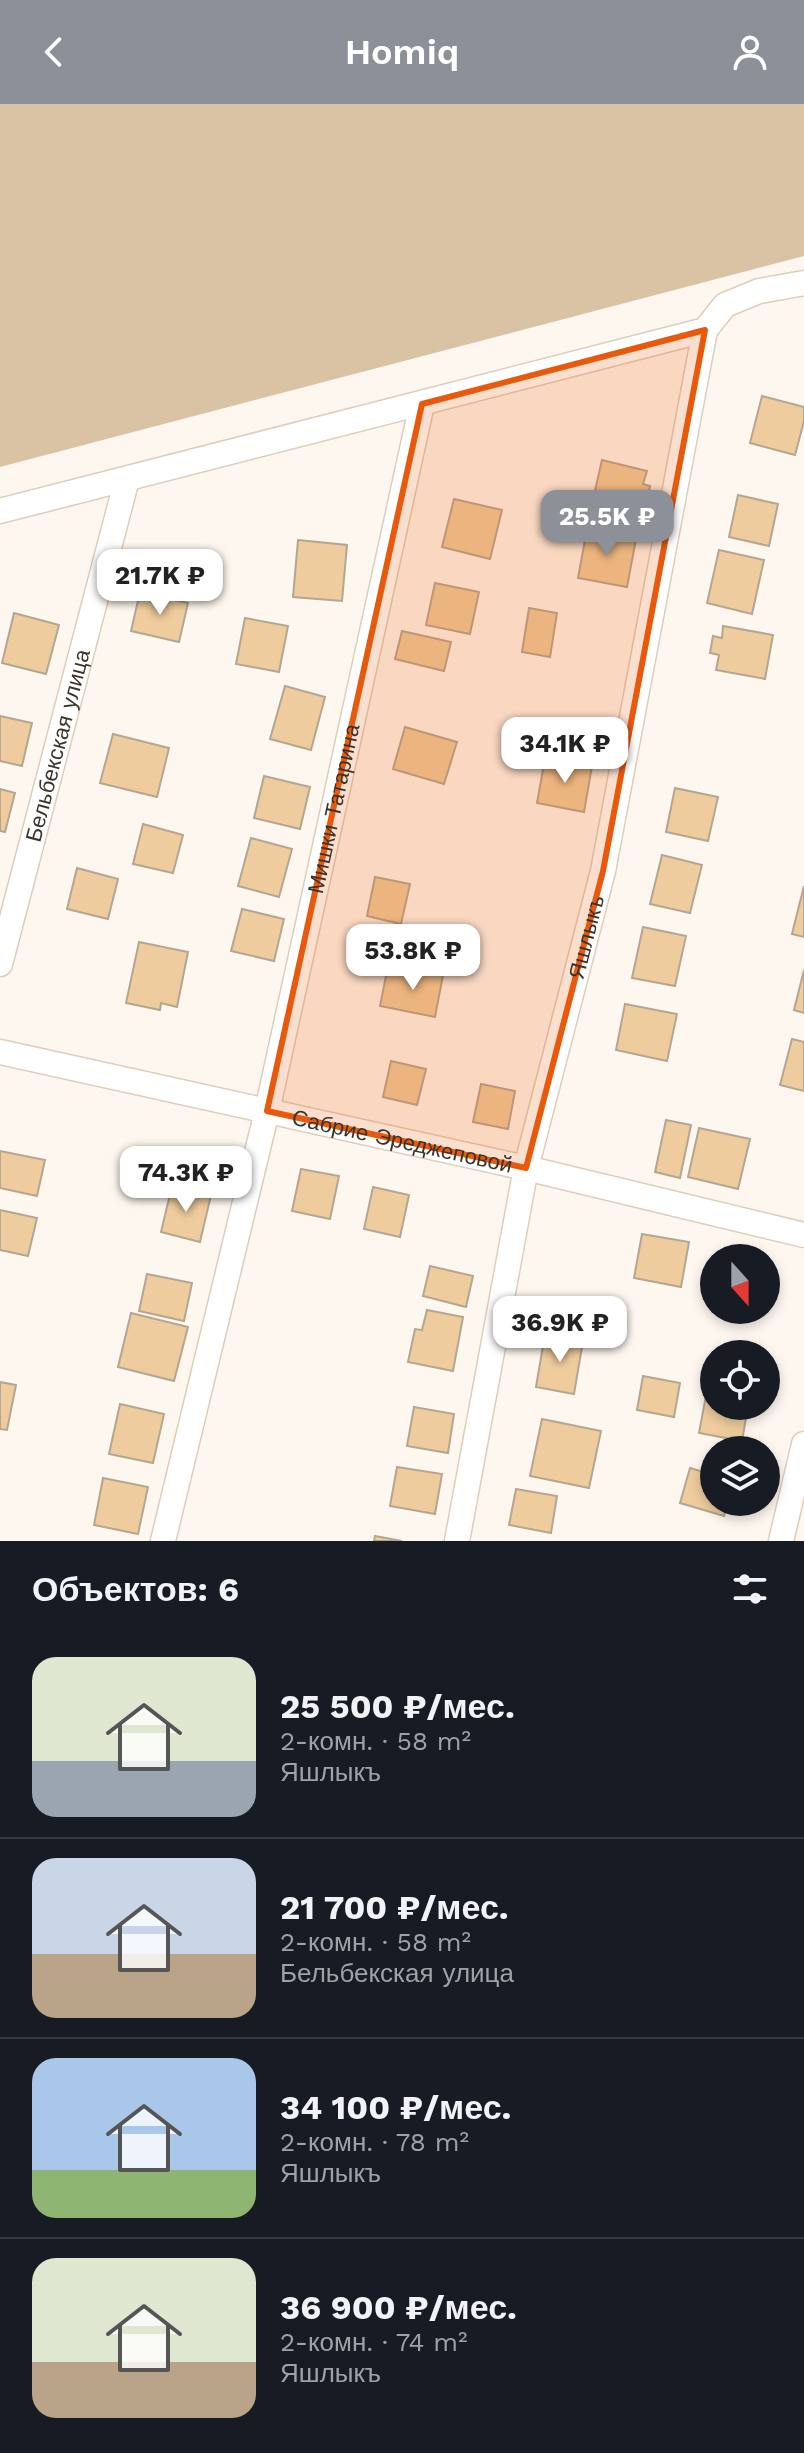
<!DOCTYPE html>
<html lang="ru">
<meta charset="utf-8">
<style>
:root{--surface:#171b24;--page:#20242c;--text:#f1f3f6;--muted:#9ea1a6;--line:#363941;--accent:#8c9099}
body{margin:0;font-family:"Work Sans",sans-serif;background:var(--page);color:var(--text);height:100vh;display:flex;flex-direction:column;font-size:30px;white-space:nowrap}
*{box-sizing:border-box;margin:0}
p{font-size:26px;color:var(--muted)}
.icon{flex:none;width:44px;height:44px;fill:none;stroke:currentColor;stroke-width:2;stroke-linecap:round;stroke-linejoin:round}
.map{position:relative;height:1437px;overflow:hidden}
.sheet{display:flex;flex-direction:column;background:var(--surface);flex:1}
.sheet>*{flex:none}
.needle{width:52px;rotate:159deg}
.tools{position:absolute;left:700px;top:1140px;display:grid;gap:16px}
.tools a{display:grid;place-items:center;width:80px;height:80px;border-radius:50%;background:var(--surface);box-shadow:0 4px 12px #0003;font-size:40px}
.price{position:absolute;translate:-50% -68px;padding:0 18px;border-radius:16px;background:#fff;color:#222;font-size:26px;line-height:52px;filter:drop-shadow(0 2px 4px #0008)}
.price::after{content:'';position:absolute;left:50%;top:48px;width:24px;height:18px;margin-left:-12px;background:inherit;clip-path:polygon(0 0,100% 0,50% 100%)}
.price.selected{background:var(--accent);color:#fff}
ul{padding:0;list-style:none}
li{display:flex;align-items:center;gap:24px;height:200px;padding:0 32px}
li+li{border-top:2px solid var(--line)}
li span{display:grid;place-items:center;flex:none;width:224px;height:160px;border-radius:24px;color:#555}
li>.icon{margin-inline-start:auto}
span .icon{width:96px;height:96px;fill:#fffc;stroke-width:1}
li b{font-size:34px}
h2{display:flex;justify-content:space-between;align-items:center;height:96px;padding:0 32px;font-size:34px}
header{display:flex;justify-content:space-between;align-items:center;height:104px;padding:0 32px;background:var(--accent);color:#fff;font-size:36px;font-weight:600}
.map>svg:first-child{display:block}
.green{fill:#dac3a5}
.building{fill:#eecc9d;stroke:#b5a691;stroke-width:2}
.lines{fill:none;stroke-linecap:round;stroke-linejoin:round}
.minor-casing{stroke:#deceb9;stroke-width:27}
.minor{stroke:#fff;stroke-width:24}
.marked{fill:#e8590c;fill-opacity:0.2;stroke:#e8590c;stroke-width:6;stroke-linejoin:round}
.labels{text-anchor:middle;stroke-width:6;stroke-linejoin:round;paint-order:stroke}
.street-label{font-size:22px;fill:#3b342c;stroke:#fef7ef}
</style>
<header><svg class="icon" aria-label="back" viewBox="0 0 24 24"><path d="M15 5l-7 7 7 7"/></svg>Homiq<svg class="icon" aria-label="person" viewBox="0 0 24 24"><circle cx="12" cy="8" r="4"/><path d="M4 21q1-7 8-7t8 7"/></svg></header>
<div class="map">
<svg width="804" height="1437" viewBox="0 0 804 1437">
<rect width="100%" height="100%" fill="#fef7ef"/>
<polygon class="green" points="0,0 804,0 804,152 0,363"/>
<g class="building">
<polygon points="762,292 804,303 804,317 795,351 750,339"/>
<polygon points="602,356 647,367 643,380 650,382 644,408 593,395"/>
<polygon points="738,391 778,400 769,442 729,433"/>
<polygon points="454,395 502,406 490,455 442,443"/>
<polygon points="587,425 636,435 627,483 578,474"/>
<polygon points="298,436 347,441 342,497 293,493"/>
<polygon points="719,446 764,456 752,510 707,499"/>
<polygon points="435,479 479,488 470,530 426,521"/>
<polygon points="140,488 188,499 179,538 131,527"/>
<polygon points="529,504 557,509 550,553 522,548"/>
<polygon points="14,509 59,521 46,570 2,559"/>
<polygon points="245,514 288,522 279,568 236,560"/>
<polygon points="723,522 773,531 765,575 716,566 719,551 710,549 713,532 722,534"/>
<polygon points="402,527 451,538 444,567 395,555"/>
<polygon points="285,582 325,593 311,646 270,635"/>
<polygon points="0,612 32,619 22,662 0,657"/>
<polygon points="405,623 457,638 444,680 393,665"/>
<polygon points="113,630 169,644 157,693 100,679"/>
<polygon points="545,654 592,662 584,708 537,699"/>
<polygon points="264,672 310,683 300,725 254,714"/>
<polygon points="675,684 718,693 708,737 666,728"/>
<polygon points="0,685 15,689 5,728 0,727"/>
<polygon points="143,720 183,731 173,769 133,760"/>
<polygon points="251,734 292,745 279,793 238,782"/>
<polygon points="662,751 702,761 690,809 650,800"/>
<polygon points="77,764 118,775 108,815 67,805"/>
<polygon points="375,773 410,780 401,820 367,812"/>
<polygon points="804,782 804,833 792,830"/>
<polygon points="242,805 284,815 274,857 231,847"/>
<polygon points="643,823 686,832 675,882 632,874"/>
<polygon points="139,838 188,848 177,903 161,899 160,906 126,899"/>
<polygon points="411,865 443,871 435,913 380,902 387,867 409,872"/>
<polygon points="804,866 804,909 794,906"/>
<polygon points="625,900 677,910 667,957 616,946"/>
<polygon points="792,935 804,938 804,987 780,981"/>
<polygon points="391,957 426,965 417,1001 383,993"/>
<polygon points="481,980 515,987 508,1025 473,1018"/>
<polygon points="666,1016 691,1021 680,1074 655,1068"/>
<polygon points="699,1024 750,1035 738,1085 688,1073"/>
<polygon points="0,1047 45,1056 37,1092 0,1084"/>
<polygon points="301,1065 339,1072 330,1115 292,1107"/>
<polygon points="172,1082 211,1091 200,1138 161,1128"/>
<polygon points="373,1083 409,1091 400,1133 364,1125"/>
<polygon points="0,1106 37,1114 28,1152 0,1146"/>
<polygon points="642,1130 689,1138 681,1183 634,1174"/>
<polygon points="430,1162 473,1172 466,1203 423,1192"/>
<polygon points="147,1170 192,1179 184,1217 139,1207"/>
<polygon points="427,1206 463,1213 453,1267 408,1258 415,1225 422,1226"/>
<polygon points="131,1209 188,1223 174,1277 118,1263"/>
<polygon points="545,1230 583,1237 574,1290 536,1283"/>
<polygon points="643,1272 680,1279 674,1313 637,1306"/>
<polygon points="0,1278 16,1281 7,1326 0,1325"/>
<polygon points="708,1281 714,1282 714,1302 748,1302 742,1337 699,1329"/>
<polygon points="120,1300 164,1310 153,1359 109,1350"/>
<polygon points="414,1303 454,1310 448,1349 407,1342"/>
<polygon points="542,1315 601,1327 589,1384 530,1372"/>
<polygon points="397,1363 442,1370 435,1410 390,1402"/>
<polygon points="690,1364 714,1371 714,1398 728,1398 724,1412 680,1399"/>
<polygon points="103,1374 148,1383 138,1430 94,1421"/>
<polygon points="516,1385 557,1392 551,1429 509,1421"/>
<polygon points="375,1432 402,1437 374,1437"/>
</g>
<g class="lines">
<defs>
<g id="minor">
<polyline points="0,407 705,226 725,201 759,187 804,179"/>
<path id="s1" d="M0,860L127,375"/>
<path id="s2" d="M0,948L526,1064L804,1131"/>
<path id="s3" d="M163,1437L267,1007L422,300"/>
<path id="s4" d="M457,1437L526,1064L603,767L705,226"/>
<polyline points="781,1437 804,1340"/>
</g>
</defs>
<use href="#minor" class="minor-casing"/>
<use href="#minor" class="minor"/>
</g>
<path class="marked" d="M705,226L603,767L526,1064L267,1007L422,300Z"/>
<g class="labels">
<g class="street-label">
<text dy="8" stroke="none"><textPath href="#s1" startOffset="226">Бельбекская улица</textPath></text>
<text dy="8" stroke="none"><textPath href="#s3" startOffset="752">Мишки Татарина</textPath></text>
<text dy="8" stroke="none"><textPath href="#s4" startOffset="618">Яшлыкъ</textPath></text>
<text dy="8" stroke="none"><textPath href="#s2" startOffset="412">Сабрие Эреджеповой</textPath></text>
</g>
</g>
</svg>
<div class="tools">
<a><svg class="needle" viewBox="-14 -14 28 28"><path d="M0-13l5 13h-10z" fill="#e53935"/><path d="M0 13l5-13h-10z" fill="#9ea1a6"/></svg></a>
<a><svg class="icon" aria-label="locate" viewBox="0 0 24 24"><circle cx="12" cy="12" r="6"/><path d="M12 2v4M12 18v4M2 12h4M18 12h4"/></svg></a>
<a><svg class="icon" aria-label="layers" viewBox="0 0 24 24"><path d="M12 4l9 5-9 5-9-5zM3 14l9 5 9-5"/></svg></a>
</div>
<b class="price selected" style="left:607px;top:454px">25.5K ₽</b>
<b class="price" style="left:160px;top:513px">21.7K ₽</b>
<b class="price" style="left:565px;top:681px">34.1K ₽</b>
<b class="price" style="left:413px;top:888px">53.8K ₽</b>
<b class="price" style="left:186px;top:1110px">74.3K ₽</b>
<b class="price" style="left:560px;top:1260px">36.9K ₽</b>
</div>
<section class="sheet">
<h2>Объектов: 6<svg class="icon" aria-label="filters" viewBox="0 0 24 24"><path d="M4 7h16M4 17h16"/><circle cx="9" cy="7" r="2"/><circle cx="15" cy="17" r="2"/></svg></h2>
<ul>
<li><span style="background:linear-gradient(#dfe7d0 65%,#9aa5b1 0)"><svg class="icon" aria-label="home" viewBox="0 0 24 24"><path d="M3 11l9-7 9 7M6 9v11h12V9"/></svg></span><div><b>25 500 ₽/мес.</b><p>2-комн. · 58 m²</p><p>Яшлыкъ</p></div></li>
<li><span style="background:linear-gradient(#c9d6e8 60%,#b9a48a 0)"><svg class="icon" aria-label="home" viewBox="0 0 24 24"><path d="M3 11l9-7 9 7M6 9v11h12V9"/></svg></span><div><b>21 700 ₽/мес.</b><p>2-комн. · 58 m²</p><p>Бельбекская улица</p></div></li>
<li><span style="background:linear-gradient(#a9c7e8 70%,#8fb573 0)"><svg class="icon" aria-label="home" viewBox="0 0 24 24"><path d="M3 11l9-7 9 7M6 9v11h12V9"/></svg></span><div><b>34 100 ₽/мес.</b><p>2-комн. · 78 m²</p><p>Яшлыкъ</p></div></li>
<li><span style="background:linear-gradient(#dfe7d0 65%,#b9a48a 0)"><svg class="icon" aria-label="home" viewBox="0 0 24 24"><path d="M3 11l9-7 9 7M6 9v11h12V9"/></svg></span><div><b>36 900 ₽/мес.</b><p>2-комн. · 74 m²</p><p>Яшлыкъ</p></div></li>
</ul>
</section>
